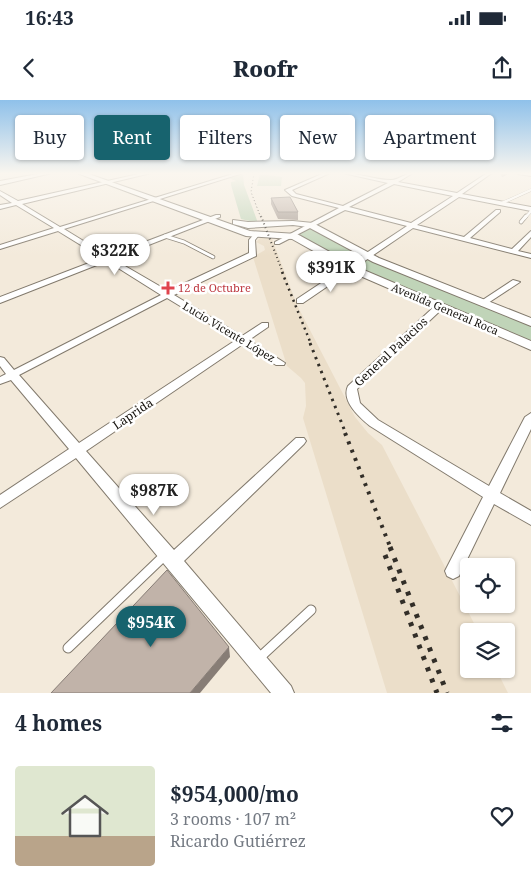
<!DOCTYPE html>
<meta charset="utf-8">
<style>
:root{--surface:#fff;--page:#f2f2f3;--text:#1f2937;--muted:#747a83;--accent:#17636e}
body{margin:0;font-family:"Noto Serif",serif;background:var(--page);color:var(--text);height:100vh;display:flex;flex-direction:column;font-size:19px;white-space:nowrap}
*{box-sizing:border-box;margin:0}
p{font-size:16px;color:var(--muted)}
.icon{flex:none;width:28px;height:28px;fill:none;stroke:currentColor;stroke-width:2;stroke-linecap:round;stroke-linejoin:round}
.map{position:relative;height:593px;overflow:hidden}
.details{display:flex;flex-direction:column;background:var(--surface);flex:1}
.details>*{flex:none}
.hud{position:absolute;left:15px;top:15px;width:501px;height:45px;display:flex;gap:10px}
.fabs{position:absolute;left:460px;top:458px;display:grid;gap:10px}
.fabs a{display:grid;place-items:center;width:55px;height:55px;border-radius:5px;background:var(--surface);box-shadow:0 1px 4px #0004;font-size:25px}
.price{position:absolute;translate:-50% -42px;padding:0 11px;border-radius:18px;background:#fff;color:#222;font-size:16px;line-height:32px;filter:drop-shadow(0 1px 2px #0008)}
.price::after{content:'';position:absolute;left:50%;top:30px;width:15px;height:11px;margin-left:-8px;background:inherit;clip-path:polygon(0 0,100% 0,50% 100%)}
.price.on{background:var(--accent);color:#fff}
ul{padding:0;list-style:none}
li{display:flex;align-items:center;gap:15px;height:125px;padding:0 15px}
li span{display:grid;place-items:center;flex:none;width:140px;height:100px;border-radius:5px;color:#555}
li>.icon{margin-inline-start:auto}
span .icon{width:60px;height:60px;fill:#fffc;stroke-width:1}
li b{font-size:21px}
h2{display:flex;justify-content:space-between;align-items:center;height:60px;padding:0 15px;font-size:21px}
.tag{padding:0 18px;border-radius:5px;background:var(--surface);box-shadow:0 1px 4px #0004;font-size:18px;line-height:45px}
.tag.on{background:var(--accent);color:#fff}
.status{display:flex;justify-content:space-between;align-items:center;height:35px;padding:0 25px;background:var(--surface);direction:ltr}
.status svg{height:14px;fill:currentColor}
header{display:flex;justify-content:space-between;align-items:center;height:65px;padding:0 15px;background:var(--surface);font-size:22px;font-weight:800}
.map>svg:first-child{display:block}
.built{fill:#ebdec9}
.green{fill:#c0d4b8}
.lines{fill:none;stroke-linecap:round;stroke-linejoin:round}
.service-far2-casing{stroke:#827a6d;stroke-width:3}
.service-far1-casing{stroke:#827a6d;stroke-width:4.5}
.service-casing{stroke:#827a6d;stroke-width:11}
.minor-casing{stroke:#827a6d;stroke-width:2}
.secondary-casing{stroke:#827a6d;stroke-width:2}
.service-far2{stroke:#fff;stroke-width:2.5}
.service-far1{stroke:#fff;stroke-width:3}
.service{stroke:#fff;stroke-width:9}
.minor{fill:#fff;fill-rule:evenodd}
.secondary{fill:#fff;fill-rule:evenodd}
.rail-far5{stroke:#322e28;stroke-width:1;stroke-dasharray:1 2.5;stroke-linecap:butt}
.rail-far4{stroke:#322e28;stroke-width:2;stroke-dasharray:1 3;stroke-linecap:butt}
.rail-far3{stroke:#322e28;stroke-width:2.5;stroke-dasharray:2 4;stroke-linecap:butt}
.rail-far2{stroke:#322e28;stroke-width:3;stroke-dasharray:2.5 5;stroke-linecap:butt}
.rail-far1{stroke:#322e28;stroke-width:4;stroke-dasharray:3 6;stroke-linecap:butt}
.rail{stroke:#322e28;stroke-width:5;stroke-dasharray:4 8;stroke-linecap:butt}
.wall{fill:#a69a91}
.shaded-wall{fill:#877d76}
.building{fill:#c1b3a9;stroke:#877d76}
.health-dot{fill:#e0444e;stroke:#fff;stroke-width:2}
.labels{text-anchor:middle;stroke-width:5;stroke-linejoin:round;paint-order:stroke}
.far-health-label{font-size:11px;fill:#be3a42;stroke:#fff;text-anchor:start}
.far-street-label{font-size:11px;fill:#16130e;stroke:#fff}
.street-label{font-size:12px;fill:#16130e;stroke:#fff}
</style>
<div class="status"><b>16:43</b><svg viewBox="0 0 49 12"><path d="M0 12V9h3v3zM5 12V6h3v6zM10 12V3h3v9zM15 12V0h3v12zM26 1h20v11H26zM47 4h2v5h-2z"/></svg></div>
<header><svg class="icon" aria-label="back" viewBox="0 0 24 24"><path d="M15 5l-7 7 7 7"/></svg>Roofr<svg class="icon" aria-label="share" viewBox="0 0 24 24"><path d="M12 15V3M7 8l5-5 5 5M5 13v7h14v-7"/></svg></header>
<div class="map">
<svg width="531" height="593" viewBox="0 0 531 593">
<rect width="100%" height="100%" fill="#f3eadb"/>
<polygon class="built" points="262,136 271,136 297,205 355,317 368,333 382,345 478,531 469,531 469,569 496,569 508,593 387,593 303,318 306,306 305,283 301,278 287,266 253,157 265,150 264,146 256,142"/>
<g class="green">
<polygon points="243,74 244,85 258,123 241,119 231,85 231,82 236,81 229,78"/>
<polygon points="260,74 282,77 281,86 257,86"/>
<polygon points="307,129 313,129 361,157 349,163 297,134"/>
<polygon points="367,156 531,222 531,246 349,167"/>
</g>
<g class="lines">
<defs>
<g id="service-far2">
<polyline points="502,103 531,90"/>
<polyline points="525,118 531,111"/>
</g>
<g id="service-far1">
<polyline points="521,122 526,116"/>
<polyline points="165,136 184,142 213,157"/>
</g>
<g id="service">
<polyline points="68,548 165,455"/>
<polyline points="258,559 311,510"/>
</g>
<g id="minor">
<polygon points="43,73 52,73 0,85 0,81"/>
<path d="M143,73H151L22,104L60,127L236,73H243L64,129L108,156L216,115H220V117L113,159L168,191L249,153V140L254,134H258L259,135L255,140L256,156L174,195L242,236L262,223H268V227L249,240L285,263L284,265H276L243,244L86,351L174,450L296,338H304L306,341L304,344L184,461L291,586L294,593H271L76,358L0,408V395L69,349L11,280L0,284V277L6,274L0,266V257L4,258L14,270L161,195L107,161L0,203V197L102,158L58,131L0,149V145L54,128L16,105L0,109V105L12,103L0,95V91L18,101ZM167,198L236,240L79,343L19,275Z"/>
<path d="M324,73H330L292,90L296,94L343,106L388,83L343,73C359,73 375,80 391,80C399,80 405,73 413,73L398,82L457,93L487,73H492L462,94L531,107V111L459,97L417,125L464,137L496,110H500V112L470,138L512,149L531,131V137L518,151L531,154V158L413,128L303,203H297V199L407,126L345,110L279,144H275V142L339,108L292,96L285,90ZM394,84L453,96L411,123L349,107Z"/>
<polygon points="518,73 531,74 531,76 518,74"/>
<polygon points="513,180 520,182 485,205 482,206 478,203"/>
<path d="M439,204L442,205V209L357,289L360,303L378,320L489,386L525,317L531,313V329L500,393L531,411V425L494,404L459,476L453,479L447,476L445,471L483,397L370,326C359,317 341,301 348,286L436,205Z"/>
</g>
<g id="secondary">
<polygon points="77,73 86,73 250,131 297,134 359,168 531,241 531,250 351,172 292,139 246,136"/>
<polygon points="233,120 248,122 293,121 313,123 379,158 531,218 531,226 373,162 308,127 293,125 248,128 233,124"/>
</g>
</defs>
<use href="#service-far2" class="service-far2-casing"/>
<use href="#service-far1" class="service-far1-casing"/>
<use href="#service" class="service-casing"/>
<use href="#minor" class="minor-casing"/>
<use href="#secondary" class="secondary-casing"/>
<use href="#service-far2" class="service-far2"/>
<use href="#service-far1" class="service-far1"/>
<use href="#service" class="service"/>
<use href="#minor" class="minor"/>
<use href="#secondary" class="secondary"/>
<polyline class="rail-far5" points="254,73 251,92 261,118"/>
<polyline class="rail-far4" points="261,116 283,173"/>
<polyline class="rail-far3" points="282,172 311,244"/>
<polyline class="rail-far2" points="310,243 346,334"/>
<polyline class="rail-far1" points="345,333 391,449"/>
<g class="rail">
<polyline points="390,447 447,593"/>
<polyline points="385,455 437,593"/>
</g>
</g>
<g class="wall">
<polygon points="500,73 510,73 502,77"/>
<polygon points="271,98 298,112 298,120 278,119 271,104"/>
</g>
<g class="shaded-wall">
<polygon points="504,73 510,73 502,77"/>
<polygon points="229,547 230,557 200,593 190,593"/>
</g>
<g class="building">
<polygon points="290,97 298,112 278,112 271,98"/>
<polygon points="167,470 229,547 190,593 51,593"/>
</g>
<linearGradient id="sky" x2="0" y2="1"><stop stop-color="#8fc1ea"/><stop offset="0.47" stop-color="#faf6ef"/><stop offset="1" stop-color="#faf6ef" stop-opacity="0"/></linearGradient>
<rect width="531" height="156" fill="url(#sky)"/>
<path class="health-dot" d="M165.5 180.5h5v5h5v5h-5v5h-5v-5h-5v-5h5z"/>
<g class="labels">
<g class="far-health-label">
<text x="178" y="192">12 de Octubre</text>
</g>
<g class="far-street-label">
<text transform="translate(445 209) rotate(23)" y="4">Avenida General Roca</text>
<text transform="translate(229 232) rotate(31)" y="4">Lucio Vicente López</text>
</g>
<g class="street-label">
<text transform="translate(391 252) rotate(-43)" y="4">General Palacios</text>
<text transform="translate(133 314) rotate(-34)" y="4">Laprida</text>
</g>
</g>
</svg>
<div class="fabs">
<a><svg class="icon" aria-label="locate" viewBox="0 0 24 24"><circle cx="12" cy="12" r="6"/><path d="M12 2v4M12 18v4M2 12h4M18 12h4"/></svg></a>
<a><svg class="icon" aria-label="layers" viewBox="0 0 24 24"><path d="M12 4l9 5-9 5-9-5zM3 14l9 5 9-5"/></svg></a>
</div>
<b class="price" style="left:115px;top:176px">$322K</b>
<b class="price" style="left:331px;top:193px">$391K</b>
<b class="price" style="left:154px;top:416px">$987K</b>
<b class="price on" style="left:151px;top:548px">$954K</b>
<div class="hud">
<a class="tag">Buy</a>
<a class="tag on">Rent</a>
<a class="tag">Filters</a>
<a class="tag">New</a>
<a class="tag">Apartment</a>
</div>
</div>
<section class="details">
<h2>4 homes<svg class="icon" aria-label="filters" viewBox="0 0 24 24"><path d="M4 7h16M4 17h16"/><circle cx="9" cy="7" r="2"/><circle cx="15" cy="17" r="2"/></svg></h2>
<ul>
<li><span style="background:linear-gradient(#dfe7d0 70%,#b9a48a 0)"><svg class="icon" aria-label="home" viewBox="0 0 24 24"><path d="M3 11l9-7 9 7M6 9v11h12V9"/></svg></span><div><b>$954,000/mo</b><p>3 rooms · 107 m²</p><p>Ricardo Gutiérrez</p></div><svg class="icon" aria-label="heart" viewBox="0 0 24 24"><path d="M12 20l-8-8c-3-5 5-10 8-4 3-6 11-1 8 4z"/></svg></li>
</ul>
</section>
